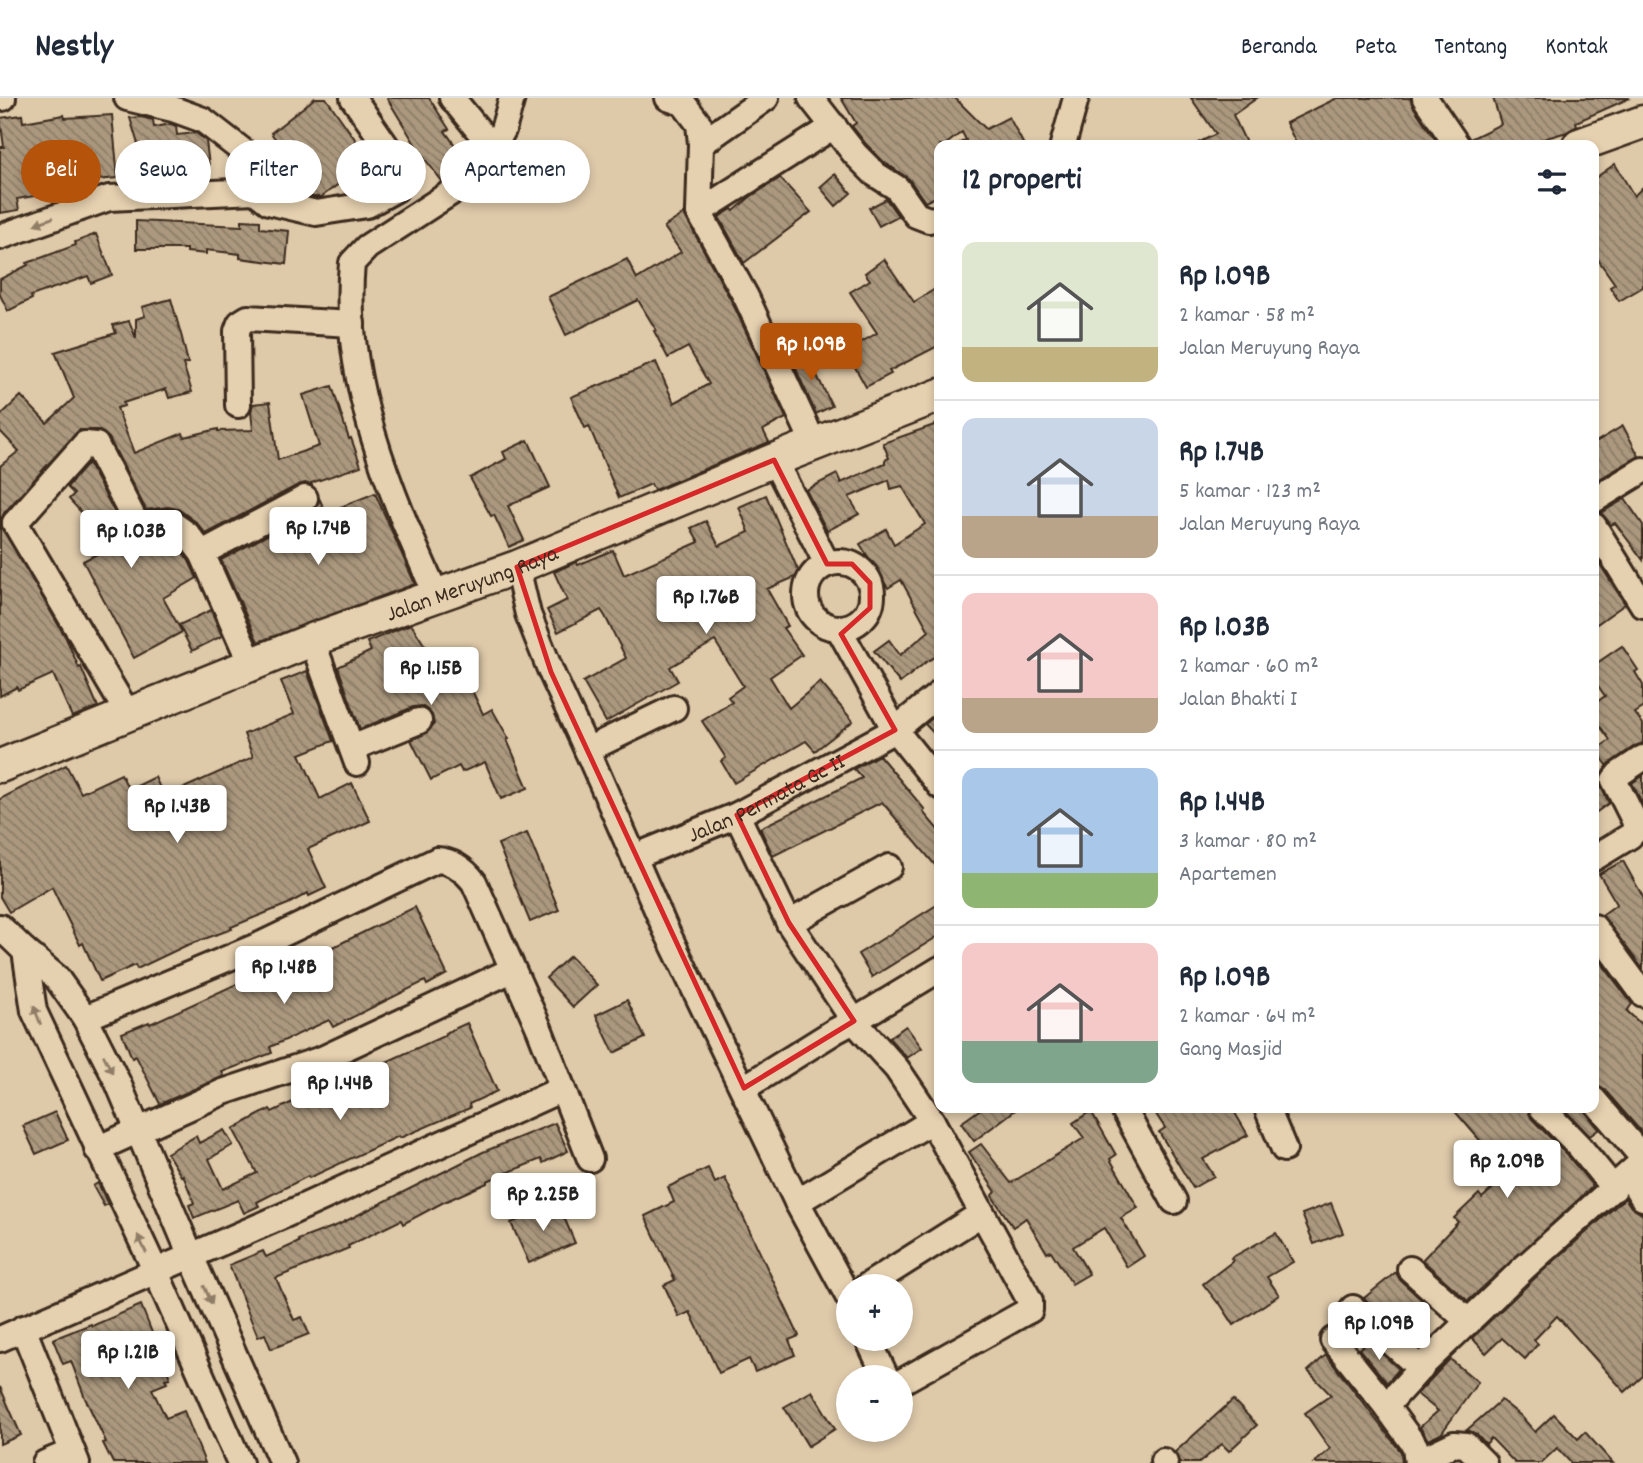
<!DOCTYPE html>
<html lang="id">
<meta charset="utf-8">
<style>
:root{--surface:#fff;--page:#f2f2f3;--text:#1f2937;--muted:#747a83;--line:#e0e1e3;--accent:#b45309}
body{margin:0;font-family:Dekko,sans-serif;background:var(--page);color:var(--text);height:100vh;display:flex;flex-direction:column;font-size:26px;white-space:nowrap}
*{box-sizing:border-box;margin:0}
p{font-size:23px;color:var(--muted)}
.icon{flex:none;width:38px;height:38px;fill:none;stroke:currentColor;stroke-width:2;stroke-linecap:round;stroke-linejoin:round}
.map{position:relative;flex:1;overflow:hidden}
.drawer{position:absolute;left:934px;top:42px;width:665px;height:973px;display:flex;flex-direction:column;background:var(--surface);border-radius:14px;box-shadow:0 4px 10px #0003}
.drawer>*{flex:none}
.guide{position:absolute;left:21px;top:42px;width:665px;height:63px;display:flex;gap:14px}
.controls{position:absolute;left:836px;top:1176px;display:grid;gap:14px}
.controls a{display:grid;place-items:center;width:77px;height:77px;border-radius:50%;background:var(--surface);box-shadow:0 4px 10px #0003;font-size:35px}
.price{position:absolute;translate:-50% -60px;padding:0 16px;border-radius:7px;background:#fff;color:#222;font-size:23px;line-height:46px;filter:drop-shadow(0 2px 4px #0008)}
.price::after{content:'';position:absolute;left:50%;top:42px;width:21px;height:16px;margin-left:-10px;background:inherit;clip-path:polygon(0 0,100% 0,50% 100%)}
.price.active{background:var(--accent);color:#fff}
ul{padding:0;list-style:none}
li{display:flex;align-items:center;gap:21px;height:175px;padding:0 28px}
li+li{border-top:2px solid var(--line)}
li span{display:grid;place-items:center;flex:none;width:196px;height:140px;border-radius:14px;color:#555}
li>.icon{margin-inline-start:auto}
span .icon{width:84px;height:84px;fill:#fffc;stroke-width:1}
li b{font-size:30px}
h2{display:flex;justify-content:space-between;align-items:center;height:84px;padding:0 28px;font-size:30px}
.tag{padding:0 24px;border-radius:32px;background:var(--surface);box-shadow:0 4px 10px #0003;font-size:24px;line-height:63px}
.tag.active{background:var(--accent);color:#fff}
header{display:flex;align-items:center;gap:42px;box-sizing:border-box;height:98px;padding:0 35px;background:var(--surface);border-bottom:2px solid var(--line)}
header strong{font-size:33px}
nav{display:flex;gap:38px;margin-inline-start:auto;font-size:24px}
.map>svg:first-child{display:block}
.building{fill:url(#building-back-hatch);stroke:#3b2a1e;stroke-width:2}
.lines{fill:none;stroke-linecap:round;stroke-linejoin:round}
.minor-casing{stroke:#3b2a1e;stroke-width:30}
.major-casing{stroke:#3b2a1e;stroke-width:37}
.minor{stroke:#e5d0af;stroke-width:24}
.major{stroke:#e5d0af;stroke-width:32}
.oneway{fill:#907d66}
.marked{fill:none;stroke:#d62828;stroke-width:5;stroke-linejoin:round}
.labels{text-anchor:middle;stroke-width:6;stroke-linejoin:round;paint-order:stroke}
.street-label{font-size:23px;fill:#3b2a1e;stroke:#e5d0af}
</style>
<header>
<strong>Nestly</strong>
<nav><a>Beranda</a><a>Peta</a><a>Tentang</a><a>Kontak</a></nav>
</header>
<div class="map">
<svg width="1643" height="1365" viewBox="0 0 1643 1365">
<defs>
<pattern id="building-back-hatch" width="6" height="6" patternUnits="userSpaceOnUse" patternTransform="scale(1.75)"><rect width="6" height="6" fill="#ab987e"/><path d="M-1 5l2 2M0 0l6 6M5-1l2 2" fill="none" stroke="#8c7c67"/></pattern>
</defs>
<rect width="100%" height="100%" fill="#dec9a9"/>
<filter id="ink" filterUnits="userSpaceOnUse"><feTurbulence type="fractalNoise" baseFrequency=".0143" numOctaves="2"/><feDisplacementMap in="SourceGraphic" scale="14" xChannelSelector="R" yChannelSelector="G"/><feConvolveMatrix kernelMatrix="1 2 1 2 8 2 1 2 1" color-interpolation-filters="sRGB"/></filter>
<g filter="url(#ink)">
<g class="building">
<polygon points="315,0 326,0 383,81 357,94 347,80 321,99 312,99 285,59 287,57 271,35"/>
<polygon points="387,0 429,0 449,31 445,33 457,50 455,52 462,62 442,83 421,56"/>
<polygon points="841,0 955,0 986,31 1009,19 1024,47 956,47 966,42 962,34 945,47 940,47 940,97 925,104 909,81 884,64 866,46 852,28 856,25"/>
<polygon points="1191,0 1257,0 1233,17 1247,47 1194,47 1216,36"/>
<polygon points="1337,0 1410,0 1413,8 1439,47 1297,47 1286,25"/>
<polygon points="1493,0 1630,0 1576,24 1577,28 1567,34 1523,47 1472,47 1470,41 1501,26"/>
<polygon points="22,17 23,24 64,17 65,20 112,17 118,80 96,82 97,87 17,101 19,112 0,115 0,49 4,49 0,20"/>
<polygon points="141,19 153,22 154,29 171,26 176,28 177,37 196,35 206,43 209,68 167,73 167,71 147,76 130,20"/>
<polygon points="1615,66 1634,98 1643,89 1643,189 1619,203 1610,189 1615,186 1594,156 1594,81"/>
<polygon points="835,76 851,95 836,108 820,89"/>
<polygon points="780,80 811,114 744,165 719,119 732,111 734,113 750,99"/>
<polygon points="886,101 898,118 879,128 869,110"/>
<polygon points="684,116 733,206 786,320 763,332 769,344 654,392 651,386 619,400 589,328 585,330 571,299 656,264 674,305 709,286 688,249 668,260 654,233 656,232 638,202 566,237 548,199 627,161 637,181 681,154 664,129"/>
<polygon points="242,122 260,123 260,130 289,133 286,166 240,160 240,156 206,152 206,156 187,154 187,151 136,151 136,123 242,128"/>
<polygon points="96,136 112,177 91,185 88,178 31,198 32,201 8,213 0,197 0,181 28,167 27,165 76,147 75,144"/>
<polygon points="884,161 914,204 940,188 940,247 889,273 891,276 866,289 846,253 877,235 850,194 870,182 865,175"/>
<polygon points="171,201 182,240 188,265 183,266 192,294 169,300 166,291 123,305 124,308 117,310 134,355 183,335 184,339 218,331 218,333 253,332 251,314 253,306 270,304 278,362 319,348 303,297 332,288 349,341 351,340 361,368 311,385 312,387 305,385 298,387 206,436 196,424 178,411 168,409 146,412 109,340 98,332 79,332 4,415 0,426 66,540 79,570 81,569 98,609 72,619 53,576 18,592 17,589 0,598 0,368 19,353 0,333 0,318 21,298 47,325 74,300 55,254 116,235 113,227 129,223 136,240 136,221 145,218 142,209"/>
<polygon points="805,253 832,308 816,316 791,260"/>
<polygon points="940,325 940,556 926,564 900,585 874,553 889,542 900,557 929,533 901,482 888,490 860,446 886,431 894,446 925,426 902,388 891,391 889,382 849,399 859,416 827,433 806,392 837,376 841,385 885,365 885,362 889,360 883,345"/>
<polygon points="1623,328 1639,358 1594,384 1594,345"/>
<polygon points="528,342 550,389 508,408 524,442 509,449 494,417 491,418 470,380 506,361 503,354"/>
<polygon points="88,365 127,437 140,443 166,439 177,447 189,463 197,480 163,500 182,534 134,560 83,463 99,455 81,414 69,401 74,396 67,389"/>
<polygon points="375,395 415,486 258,544 221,462 312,413 320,402 326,415"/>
<polygon points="766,397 800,477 767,491 788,528 783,530 802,557 770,579 789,610 820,584 853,623 815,653 806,643 734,685 721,663 726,660 702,623 732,604 728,599 743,588 715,543 670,569 678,583 606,624 583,584 626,560 605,518 601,512 558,534 547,512 567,502 554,474 576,464 578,467 613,452 624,477 699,444 691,430 706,423 719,448 749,434 739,409"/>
<polygon points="1625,401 1643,427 1643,462 1615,425 1611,427 1601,415"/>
<polygon points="1594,457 1625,506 1594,528"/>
<polygon points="211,512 222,538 192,553 179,527"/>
<polygon points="411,526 438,568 460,558 473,584 469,586 483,616 492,611 509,641 507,642 528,690 501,701 485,664 462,674 459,668 431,682 411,642 425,636 434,626 432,617 422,608 413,609 360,631 338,569 371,553 367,544"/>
<polygon points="1622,548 1638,572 1635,574 1643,587 1643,610 1635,615 1643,626 1643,645 1635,648 1607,667 1596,652 1610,642 1594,620 1594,606 1605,598 1594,582 1594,567"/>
<polygon points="307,573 333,643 300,656 320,701 352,685 370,723 308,751 326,790 309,798 308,795 288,806 231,829 232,831 185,848 137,871 135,867 100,883 83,845 80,847 52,789 9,814 0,799 0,701 66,667 81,695 121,676 129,692 155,679 164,699 253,659 244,636 294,616 281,583"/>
<polygon points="940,614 940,642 925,626"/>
<polygon points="879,657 925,712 923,714 940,734 940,773 882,704 773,758 760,730 862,680 854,671"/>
<polygon points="1643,678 1643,707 1632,685"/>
<polygon points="1600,679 1601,689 1609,705 1594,716 1594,683"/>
<polygon points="527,735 559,812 530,824 498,746"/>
<polygon points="1623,763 1643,799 1643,871 1602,817 1617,806 1599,776"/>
<polygon points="940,805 940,837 872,879 858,856"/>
<polygon points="415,809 447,876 427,887 425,883 333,929 329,922 270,949 272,955 222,974 224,978 160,1006 136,958 132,960 122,935 149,924 150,926 243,883 245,888 289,864 322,851 323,854"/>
<polygon points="1594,855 1632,906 1627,913 1643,928 1643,1036 1605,992 1594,988"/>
<polygon points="570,858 597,887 573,909 546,880"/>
<polygon points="627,902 645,940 614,955 596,917"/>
<polygon points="467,925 497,993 469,1006 470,1010 400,1040 399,1038 309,1080 308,1078 257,1104 259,1108 244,1115 238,1102 194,1120 189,1107 194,1105 183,1077 181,1078 167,1055 196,1038 199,1045 224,1032 233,1047 209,1061 223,1091 257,1075 233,1031 270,1011 272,1014 360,972 362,975 446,937 445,935"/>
<polygon points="906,928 922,950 907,960 889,940"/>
<polygon points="982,1010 1018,1010 974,1043 961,1025"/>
<polygon points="1152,1010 1232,1010 1248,1037 1203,1061 1214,1078 1193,1090 1159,1034 1165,1030"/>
<polygon points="1452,1010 1528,1010 1531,1020 1568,1058 1593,1088 1468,1203 1422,1162 1458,1124 1454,1120 1479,1096 1482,1100 1509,1076"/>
<polygon points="1563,1010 1582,1010 1599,1031 1590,1038"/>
<polygon points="1091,1013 1116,1057 1110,1061 1138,1110 1121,1120 1144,1158 1127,1169 1104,1130 1073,1149 1089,1176 1072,1186 1051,1153 1047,1155 1026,1120 1013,1129 992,1098 996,1094 969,1054 981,1046 1011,1085 1084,1040 1073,1025"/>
<polygon points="55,1014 68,1042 36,1056 23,1028"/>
<polygon points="555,1025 568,1053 543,1065 541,1061 487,1083 487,1085 442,1105 403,1126 401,1122 348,1148 349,1150 276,1180 294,1222 302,1219 309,1236 271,1251 265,1236 258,1239 229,1167 263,1153 266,1159 299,1144 298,1142 338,1127 483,1054"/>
<polygon points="708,1070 715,1085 725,1080 799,1238 789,1242 795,1257 755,1274 749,1261 719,1275 690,1214 679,1219 664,1187 675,1182 645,1118 674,1104 668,1089"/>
<polygon points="98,1085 108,1106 104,1108 93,1088"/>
<polygon points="1625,1100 1631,1109 1643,1117 1643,1278 1625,1294 1557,1218 1534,1242 1538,1246 1525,1261 1502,1240 1486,1255 1472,1240 1535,1180"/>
<polygon points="558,1105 575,1145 529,1165 511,1125"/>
<polygon points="1331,1105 1343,1135 1314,1146 1302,1116"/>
<polygon points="1276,1135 1293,1164 1267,1179 1279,1197 1234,1227 1219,1204 1218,1205 1203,1186 1233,1163 1231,1160"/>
<polygon points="1396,1174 1400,1182 1427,1207 1402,1227 1422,1248 1419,1250 1364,1200"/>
<polygon points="141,1207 170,1280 165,1281 167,1285 152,1291 166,1320 184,1313 205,1365 113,1365 103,1345 106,1344 85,1300 71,1263 63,1266 53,1241 91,1226 92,1228"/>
<polygon points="1368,1243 1399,1271 1387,1285 1359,1251"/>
<polygon points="1326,1257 1401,1354 1402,1365 1314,1365 1330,1351 1305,1315 1331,1297 1308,1273"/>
<polygon points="1450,1261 1478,1284 1441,1336 1428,1342 1420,1329 1438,1313 1417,1296"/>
<polygon points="0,1289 21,1337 0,1346"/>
<polygon points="812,1293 835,1331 808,1348 784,1309"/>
<polygon points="1233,1302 1257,1327 1229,1353 1222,1346 1199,1365 1179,1365 1175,1354"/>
<polygon points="1501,1302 1521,1318 1535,1334 1554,1316 1578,1341 1585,1334 1613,1365 1571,1365 1557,1350 1541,1365 1515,1365 1491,1340 1486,1346 1477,1336 1467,1332"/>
</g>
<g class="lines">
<defs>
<g id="minor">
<polyline points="0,0 3,0"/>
<polyline points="127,0 173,11 203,22 248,57 255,93 269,104 316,115 367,107 396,91 403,72 353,0"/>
<polyline points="452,0 493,50"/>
<polyline points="668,0 683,5 699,26 701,46 699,114 746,199 814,346"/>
<polyline points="811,0 855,56 875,76 897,90 916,117 929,122 940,120"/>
<polyline points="1425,0 1457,47"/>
<polyline points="701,46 766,0"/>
<polyline points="1063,47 1076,0"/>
<polyline points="699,114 834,28"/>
<polyline points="0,139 109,100 255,93"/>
<polyline points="238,307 237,233 240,225 248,220 352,226"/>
<polyline points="774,362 827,466"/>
<polyline points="1594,402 1643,372"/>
<polyline points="15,425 85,346 96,347 135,423 139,428 170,424 187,436 202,455 251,566"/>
<polyline points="15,425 128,616"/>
<polyline points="1594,428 1643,507"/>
<polyline points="202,455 305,400"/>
<circle cx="839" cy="497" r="33"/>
<polyline points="517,469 528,516 551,574 587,652 665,830 797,1104 849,1200"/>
<path d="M436,496C390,395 341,279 352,165L367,149L452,94L493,50L503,32L512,0"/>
<polyline points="839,531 895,632 940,688"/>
<polyline points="312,542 357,665"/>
<polyline points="352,650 419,623"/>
<polyline points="587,652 674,610"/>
<polyline points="737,717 789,825 854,923 897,971 932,1023 1030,1203 1030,1212 1024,1215 901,1284"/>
<path id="s1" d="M634,759L737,717L895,632L940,595"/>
<polyline points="1594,760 1630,738 1636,732 1634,722 1614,682 1619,676 1643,660"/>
<polyline points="789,825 889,769"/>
<polyline points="0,829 25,853 56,879 85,920 118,985 191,1158 282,1365"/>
<polyline points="1594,829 1643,896"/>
<polyline points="25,853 34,913 156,1174 240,1365"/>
<path d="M85,920L262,846L437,762C453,763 464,771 474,784L539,930L590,1061"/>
<polyline points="744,990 835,933 854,923 940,871"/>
<polyline points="1594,1002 1643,1060"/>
<polyline points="1123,1010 1174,1103"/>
<polyline points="1267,1010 1284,1051"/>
<polyline points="1542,1010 1579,1048 1614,1091"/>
<polyline points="97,1051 223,994 322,961 512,872"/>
<polyline points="1628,1077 1643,1100"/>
<polyline points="797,1104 932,1023"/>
<polyline points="1410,1171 1469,1224"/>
<polyline points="867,1188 981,1116"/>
<polyline points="1353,1210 1421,1271"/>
<polyline points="23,1230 77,1365"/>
<polyline points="0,1241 285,1117 562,991"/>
<polyline points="868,1241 886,1279"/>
<polyline points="1333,1242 1386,1308"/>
<polyline points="1163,1363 1165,1365"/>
<polyline points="1418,1363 1454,1346 1466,1347 1484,1365"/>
<polyline points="45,1365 71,1354"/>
<polyline points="1417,1365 1415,1348 1386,1308 1427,1263 1525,1169 1643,1063"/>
</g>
<g id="major">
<polyline points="1579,47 1643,24"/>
<path id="s2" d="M0,668L312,542L517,469L774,362L940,297"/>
</g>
</defs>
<use href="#minor" class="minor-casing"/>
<use href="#major" class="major-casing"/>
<use href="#minor" class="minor"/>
<use href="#major" class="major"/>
</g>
<defs><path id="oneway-solid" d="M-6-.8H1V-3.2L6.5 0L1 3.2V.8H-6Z" transform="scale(1.75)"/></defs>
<g class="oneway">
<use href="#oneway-solid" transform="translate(44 123) rotate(160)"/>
<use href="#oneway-solid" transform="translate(37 917) rotate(-111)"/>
<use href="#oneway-solid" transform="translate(108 966) rotate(63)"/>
<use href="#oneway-solid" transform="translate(142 1146) rotate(-116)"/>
<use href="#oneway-solid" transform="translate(208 1197) rotate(66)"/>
</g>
</g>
<path class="marked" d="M774,362L827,466H852L870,485V510L841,536L895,632L737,717L789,825L854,923L744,990L551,574L517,469Z"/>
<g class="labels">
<g class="street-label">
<text dy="8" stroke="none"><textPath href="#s2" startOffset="506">Jalan Meruyung Raya</textPath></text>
<text dy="8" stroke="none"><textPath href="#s1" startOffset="145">Jalan Permata Gc II</textPath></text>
</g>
</g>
</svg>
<div class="controls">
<a>+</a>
<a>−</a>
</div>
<b class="price active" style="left:811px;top:285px">Rp 1.09B</b>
<b class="price" style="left:318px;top:469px">Rp 1.74B</b>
<b class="price" style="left:131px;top:472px">Rp 1.03B</b>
<b class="price" style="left:706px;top:538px">Rp 1.76B</b>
<b class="price" style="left:431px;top:609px">Rp 1.15B</b>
<b class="price" style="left:177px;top:747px">Rp 1.43B</b>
<b class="price" style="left:284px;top:908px">Rp 1.48B</b>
<b class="price" style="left:340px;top:1024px">Rp 1.44B</b>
<b class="price" style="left:1507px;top:1102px">Rp 2.09B</b>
<b class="price" style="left:543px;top:1135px">Rp 2.25B</b>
<b class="price" style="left:1379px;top:1264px">Rp 1.09B</b>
<b class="price" style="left:128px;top:1293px">Rp 1.21B</b>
<div class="guide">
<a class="tag active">Beli</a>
<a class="tag">Sewa</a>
<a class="tag">Filter</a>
<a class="tag">Baru</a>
<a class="tag">Apartemen</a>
</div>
<section class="drawer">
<h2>12 properti<svg class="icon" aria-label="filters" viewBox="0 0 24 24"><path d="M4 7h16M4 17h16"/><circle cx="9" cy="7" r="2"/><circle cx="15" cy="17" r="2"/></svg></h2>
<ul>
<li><span style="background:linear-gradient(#dfe7d0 75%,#c2b280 0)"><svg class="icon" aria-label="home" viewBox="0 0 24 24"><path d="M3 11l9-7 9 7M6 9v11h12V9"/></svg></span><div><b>Rp 1.09B</b><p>2 kamar · 58 m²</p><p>Jalan Meruyung Raya</p></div></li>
<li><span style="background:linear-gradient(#c9d6e8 70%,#b9a48a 0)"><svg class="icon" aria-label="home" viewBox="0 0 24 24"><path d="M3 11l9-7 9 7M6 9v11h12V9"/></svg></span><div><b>Rp 1.74B</b><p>5 kamar · 123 m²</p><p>Jalan Meruyung Raya</p></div></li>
<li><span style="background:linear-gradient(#f6c9c9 75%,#b9a48a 0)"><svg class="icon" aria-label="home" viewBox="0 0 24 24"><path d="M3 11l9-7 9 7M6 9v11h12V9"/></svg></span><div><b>Rp 1.03B</b><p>2 kamar · 60 m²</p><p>Jalan Bhakti I</p></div></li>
<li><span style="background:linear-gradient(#a9c7e8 75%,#8fb573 0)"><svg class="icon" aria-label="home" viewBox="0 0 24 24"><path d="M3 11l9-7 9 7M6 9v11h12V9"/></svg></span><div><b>Rp 1.44B</b><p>3 kamar · 80 m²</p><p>Apartemen</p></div></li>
<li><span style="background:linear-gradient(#f6c9c9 70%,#7fa58c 0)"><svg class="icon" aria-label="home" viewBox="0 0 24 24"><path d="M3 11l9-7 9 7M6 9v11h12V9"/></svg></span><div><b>Rp 1.09B</b><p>2 kamar · 64 m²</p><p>Gang Masjid</p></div></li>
</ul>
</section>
</div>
